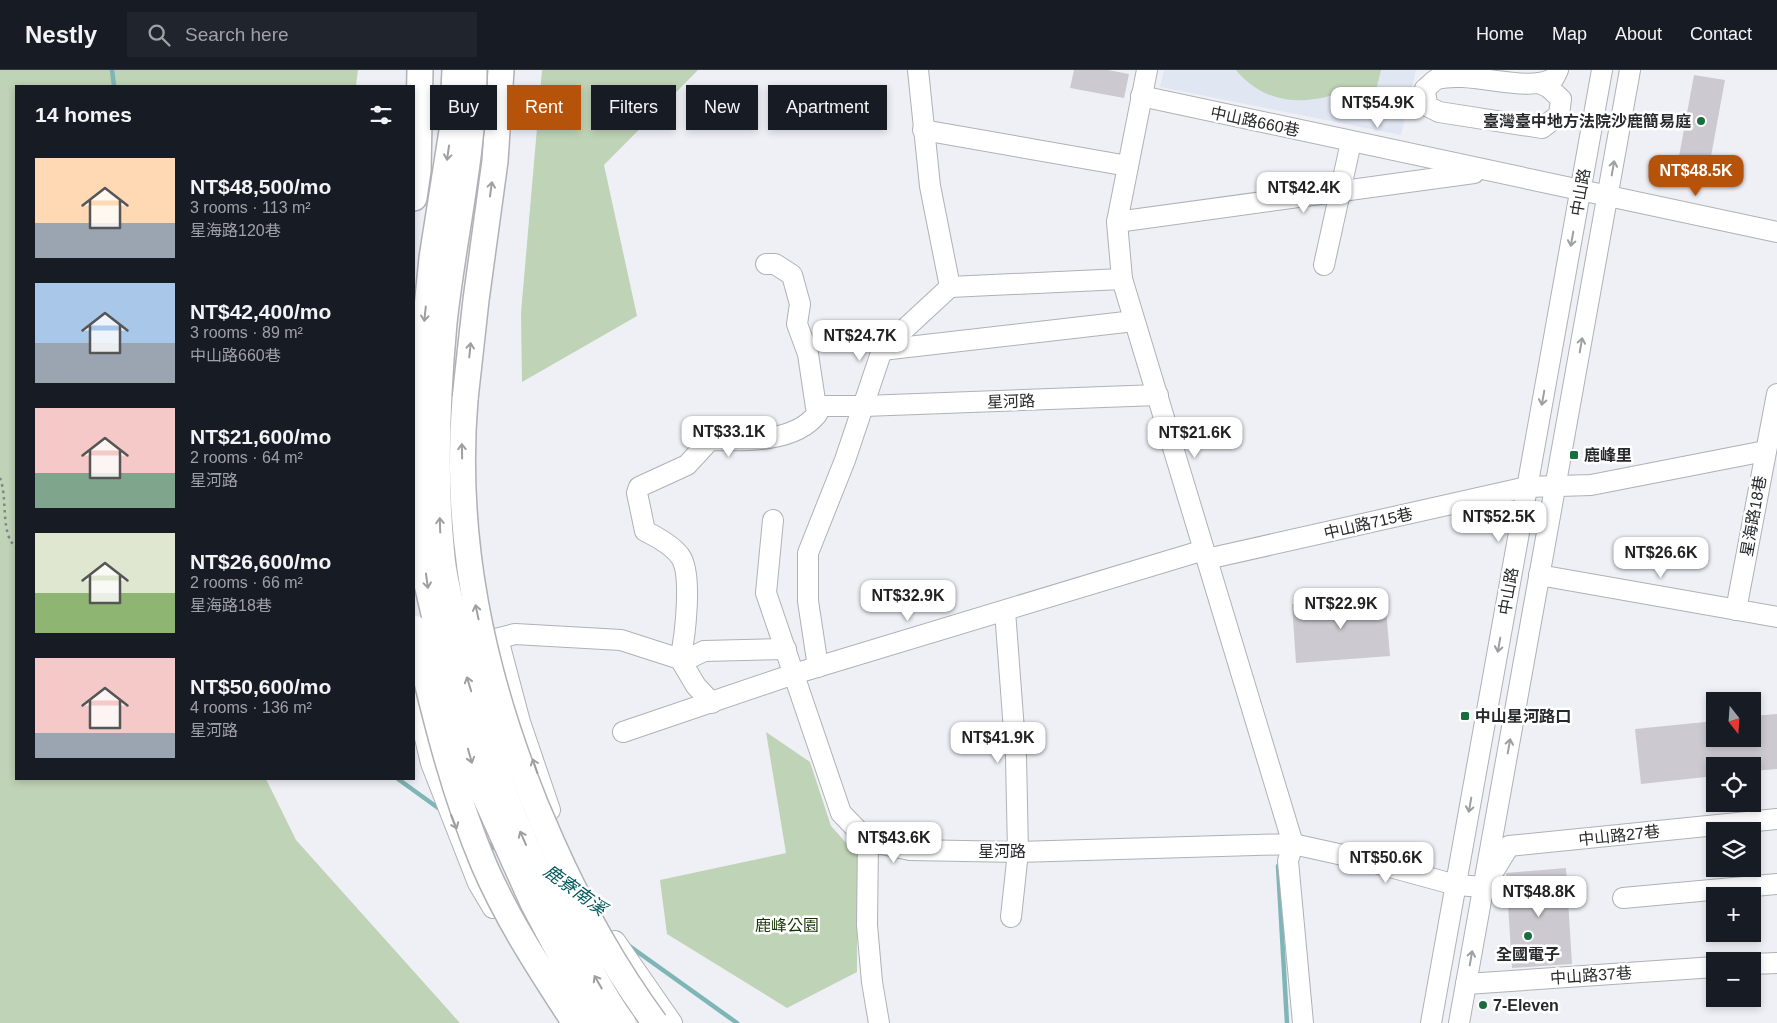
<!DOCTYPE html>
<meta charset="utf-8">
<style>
:root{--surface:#171b24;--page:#20242c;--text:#f1f3f6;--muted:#9ea1a6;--line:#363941;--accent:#b45309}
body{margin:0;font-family:Helvetica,"Noto Sans TC",sans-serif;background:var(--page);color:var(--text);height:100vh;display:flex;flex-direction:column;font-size:19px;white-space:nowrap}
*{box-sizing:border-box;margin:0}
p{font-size:16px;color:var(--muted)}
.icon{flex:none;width:28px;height:28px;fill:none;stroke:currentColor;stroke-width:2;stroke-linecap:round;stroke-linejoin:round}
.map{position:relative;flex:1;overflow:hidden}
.sheet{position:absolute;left:15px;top:15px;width:400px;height:695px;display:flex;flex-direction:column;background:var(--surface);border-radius:0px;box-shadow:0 2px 8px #0003}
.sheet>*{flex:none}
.top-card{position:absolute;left:430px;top:15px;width:475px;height:45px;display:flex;gap:10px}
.needle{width:32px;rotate:163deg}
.tools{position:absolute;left:1706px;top:622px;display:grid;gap:10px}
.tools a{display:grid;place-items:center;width:55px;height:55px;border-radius:0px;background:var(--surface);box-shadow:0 2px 8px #0003;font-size:25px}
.price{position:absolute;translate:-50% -42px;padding:0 11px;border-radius:10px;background:#fff;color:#222;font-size:16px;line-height:32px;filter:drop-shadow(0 1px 2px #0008)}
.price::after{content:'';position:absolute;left:50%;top:30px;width:15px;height:11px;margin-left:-8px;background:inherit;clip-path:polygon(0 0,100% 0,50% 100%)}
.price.active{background:var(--accent);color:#fff}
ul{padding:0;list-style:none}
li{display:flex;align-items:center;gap:15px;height:125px;padding:0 20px}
li span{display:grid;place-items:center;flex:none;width:140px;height:100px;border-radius:0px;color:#555}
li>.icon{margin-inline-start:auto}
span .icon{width:60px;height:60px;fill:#fffc;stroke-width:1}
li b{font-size:21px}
h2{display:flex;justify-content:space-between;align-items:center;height:60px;padding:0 20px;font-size:21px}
.pill{padding:0 18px;border-radius:0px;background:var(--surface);box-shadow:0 2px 8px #0003;font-size:18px;line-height:45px}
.pill.active{background:var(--accent);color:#fff}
header{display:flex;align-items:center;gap:30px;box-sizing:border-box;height:70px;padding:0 25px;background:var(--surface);border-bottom:1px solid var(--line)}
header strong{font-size:24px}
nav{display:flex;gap:28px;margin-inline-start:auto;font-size:18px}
.search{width:350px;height:45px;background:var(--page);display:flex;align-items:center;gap:12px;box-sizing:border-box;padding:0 18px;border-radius:0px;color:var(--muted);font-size:19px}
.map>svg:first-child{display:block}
.built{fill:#e1e6f3}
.green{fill:#bfd3b6}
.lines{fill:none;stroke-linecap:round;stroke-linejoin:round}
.stream{stroke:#7eb5b6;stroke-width:4.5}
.building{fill:#cccad0}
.minor-casing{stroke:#afb1b6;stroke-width:22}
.major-casing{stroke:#afb1b6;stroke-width:28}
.path{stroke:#838488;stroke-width:2.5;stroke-dasharray:2.5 4;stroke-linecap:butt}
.minor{stroke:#fff;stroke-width:20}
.major{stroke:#fff;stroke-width:25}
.major-bridge-casing{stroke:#afb1b6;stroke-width:28;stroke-linecap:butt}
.major-bridge{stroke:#fff;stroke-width:25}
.oneway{stroke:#9e9fa0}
.poi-dot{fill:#1a6d3e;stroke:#fff;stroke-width:2}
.labels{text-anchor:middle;stroke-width:5;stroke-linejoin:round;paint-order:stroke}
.street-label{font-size:16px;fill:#28292b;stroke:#fff}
.poi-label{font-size:16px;font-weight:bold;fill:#28292b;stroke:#fff;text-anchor:start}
.park-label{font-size:16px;fill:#143400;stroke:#fff}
.water-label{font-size:18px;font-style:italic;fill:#015759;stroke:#fff}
</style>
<header>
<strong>Nestly</strong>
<div class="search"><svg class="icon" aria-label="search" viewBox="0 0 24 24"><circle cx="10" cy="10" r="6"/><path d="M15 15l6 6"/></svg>Search here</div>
<nav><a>Home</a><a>Map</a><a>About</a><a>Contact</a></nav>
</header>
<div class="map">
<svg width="1777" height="953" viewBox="0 0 1777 953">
<rect width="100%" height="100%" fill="#eef0f6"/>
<polygon class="built" points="1164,0 1416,0 1401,65 1160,17"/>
<g class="green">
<polygon points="0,0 358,0 356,16 16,16 16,709 266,709 296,770 460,953 0,953"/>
<polygon points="542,0 698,0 604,95 637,246 522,312 521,243"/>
<path d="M1236,0H1381L1372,37L1351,33L1354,17C1313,36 1267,38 1236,0Z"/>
<polygon points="766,662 810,692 831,756 857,785 857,902 787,938 667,864 660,810 786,783"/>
</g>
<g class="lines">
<g class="stream">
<polyline points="112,0 114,16"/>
<polyline points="398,709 441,740"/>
<polyline points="486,772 500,782"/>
<polyline points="1278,796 1287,953"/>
<polyline points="628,875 737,953"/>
</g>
</g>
<g class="building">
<polygon points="1074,0 1108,0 1129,4 1124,28 1070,18"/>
<polygon points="1694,5 1725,10 1709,97 1678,92"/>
<polygon points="1385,527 1390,586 1296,593 1292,534"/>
<polygon points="1777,644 1777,699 1752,701 1752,696 1715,696 1715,706 1641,714 1635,659 1715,651 1715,669 1752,669 1752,646"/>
<polygon points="1566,798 1572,894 1512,898 1506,803"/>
</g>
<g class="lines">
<defs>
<g id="minor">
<polyline points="1147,0 1117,152 1122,209 1293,774"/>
<path d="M1539,13L1548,17L1561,29L1559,45L1542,58L1439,42L1427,36L1425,19C1429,16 1433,11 1437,9C1470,0 1528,24 1554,8L1558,0"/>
<polyline points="1141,26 1777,162"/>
<polyline points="923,60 1128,96"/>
<polyline points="1117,152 1474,103"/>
<path d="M766,194H775L792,205L800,234L797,254L808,284L817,344C795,373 743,371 710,370L687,395L639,417L637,423L645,461C657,467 672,475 680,486C693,503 685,568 680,589L690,588L704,581L786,579"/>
<polyline points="1324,195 1351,72"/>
<polyline points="950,217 1122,209"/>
<polyline points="882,280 1134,251"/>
<polyline points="817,344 821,336 864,336 1158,325"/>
<polyline points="773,450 766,523 841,743 868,771 910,780 1018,782 1293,774 1361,789 1456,815 1484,817 1509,776 1777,749"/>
<polyline points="1207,489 1527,417 1591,415 1765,381"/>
<polyline points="1539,505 1777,547"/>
<polyline points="1736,540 1777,324"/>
<polyline points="1005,541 1016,687 1018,782 1011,847"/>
<polyline points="498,569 520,652 550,740"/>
<polyline points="484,572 515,564 621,570 680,589 696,616 712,633"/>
<polyline points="818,597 808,531 808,483 845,390 882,280 950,217 930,116 918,0"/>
<polyline points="414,622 431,693 478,813 493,838"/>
<polyline points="623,662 794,604 1204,480"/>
<polyline points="868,771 867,855 872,912 879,953"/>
<polyline points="1293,774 1288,791 1303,953"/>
<polyline points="1623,828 1777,814"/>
<polyline points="615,871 672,953"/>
<polyline points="1752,894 1777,893"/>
<polyline points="1466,914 1715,897"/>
<polyline points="1431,953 1602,0"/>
<polyline points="1459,953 1630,0"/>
</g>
<g id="major">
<polyline points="414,128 418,101 420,0"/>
<polyline points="465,329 476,230 495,91 501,0"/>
</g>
</defs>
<use href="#minor" class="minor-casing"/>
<use href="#major" class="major-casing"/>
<path class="path" d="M0,408C8,428 0,465 16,477"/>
<use href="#minor" class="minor"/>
<use href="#major" class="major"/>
<defs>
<g id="major-bridge">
<polyline points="455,0 452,61 432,188 418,327 418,405 427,514 453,624 475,704 534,835 584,929 601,953"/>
<path d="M474,0C474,85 453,168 444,253C437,329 434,410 442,487C444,510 451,533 456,555C479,671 522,782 582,885C595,908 607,932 623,953"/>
<path d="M465,329C452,483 489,633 552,773C580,836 614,897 655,953"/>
<path d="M414,558C433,638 452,719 484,795C508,851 542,902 575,953"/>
</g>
</defs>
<use href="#major-bridge" class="major-bridge-casing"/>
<use href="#major-bridge" class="major-bridge"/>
</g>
<defs><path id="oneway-shaft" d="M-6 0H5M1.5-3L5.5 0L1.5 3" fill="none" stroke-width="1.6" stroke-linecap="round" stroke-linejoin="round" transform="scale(1.25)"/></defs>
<g class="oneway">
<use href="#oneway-shaft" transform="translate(448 83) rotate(98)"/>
<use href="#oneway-shaft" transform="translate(1613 98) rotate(-80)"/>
<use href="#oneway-shaft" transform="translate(491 119) rotate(-82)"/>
<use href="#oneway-shaft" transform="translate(1572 169) rotate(100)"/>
<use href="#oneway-shaft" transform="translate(425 244) rotate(96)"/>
<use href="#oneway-shaft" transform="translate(1581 275) rotate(-80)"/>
<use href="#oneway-shaft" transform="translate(470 280) rotate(-84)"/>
<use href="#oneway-shaft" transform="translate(1543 328) rotate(100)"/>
<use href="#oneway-shaft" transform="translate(462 381) rotate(-91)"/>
<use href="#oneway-shaft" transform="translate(440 455) rotate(-92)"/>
<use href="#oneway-shaft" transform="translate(427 511) rotate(82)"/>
<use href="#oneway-shaft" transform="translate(477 542) rotate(-102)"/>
<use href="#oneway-shaft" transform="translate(1499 575) rotate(100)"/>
<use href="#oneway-shaft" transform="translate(469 614) rotate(-107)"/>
<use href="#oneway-shaft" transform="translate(1509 676) rotate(-80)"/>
<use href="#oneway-shaft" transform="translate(470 686) rotate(74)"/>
<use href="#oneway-shaft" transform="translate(535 696) rotate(-109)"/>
<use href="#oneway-shaft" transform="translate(1470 735) rotate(100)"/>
<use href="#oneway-shaft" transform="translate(454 752) rotate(68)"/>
<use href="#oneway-shaft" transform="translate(523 768) rotate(-114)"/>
<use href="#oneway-shaft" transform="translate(1471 888) rotate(-80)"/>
<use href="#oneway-shaft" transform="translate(598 912) rotate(-120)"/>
</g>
<g class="poi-dot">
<circle cx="1701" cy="51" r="5"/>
<rect x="1569" y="380" width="10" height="10" rx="2.5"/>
<rect x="1460" y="641" width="10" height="10" rx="2.5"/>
<circle cx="1528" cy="866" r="5"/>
<circle cx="1483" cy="935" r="5"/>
</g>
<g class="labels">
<g class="street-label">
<text transform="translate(1255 51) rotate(12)" y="6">中山路660巷</text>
<text transform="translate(1580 122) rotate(-80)" y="6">中山路</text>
<text transform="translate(1011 331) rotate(-2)" y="6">星河路</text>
<text transform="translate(1753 446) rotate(-80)" y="6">星海路18巷</text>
<text transform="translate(1368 453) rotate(-13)" y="6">中山路715巷</text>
<text transform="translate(1508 521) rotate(-80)" y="6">中山路</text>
<text transform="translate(1619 765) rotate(-6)" y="6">中山路27巷</text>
<text x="1002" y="787">星河路</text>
<text transform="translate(1591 905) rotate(-4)" y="6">中山路37巷</text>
</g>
<g class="poi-label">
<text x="1691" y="57" text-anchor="end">臺灣臺中地方法院沙鹿簡易庭</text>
<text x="1584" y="391">鹿峰里</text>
<text x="1475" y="652">中山星河路口</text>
<text x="1528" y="890" text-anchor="middle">全國電子</text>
<text x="1493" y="941">7-Eleven</text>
</g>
<g class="park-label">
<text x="787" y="861">鹿峰公園</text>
</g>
<g class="water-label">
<text transform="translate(575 820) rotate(36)" y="6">鹿寮南溪</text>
</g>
</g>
</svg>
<div class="tools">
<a><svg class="needle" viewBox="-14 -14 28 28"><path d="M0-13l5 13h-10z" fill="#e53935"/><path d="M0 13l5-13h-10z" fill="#9ea1a6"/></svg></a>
<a><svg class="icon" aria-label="locate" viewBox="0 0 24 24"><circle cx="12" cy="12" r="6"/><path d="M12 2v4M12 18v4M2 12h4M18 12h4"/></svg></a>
<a><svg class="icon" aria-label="layers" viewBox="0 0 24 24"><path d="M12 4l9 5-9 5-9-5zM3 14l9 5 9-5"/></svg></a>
<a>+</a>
<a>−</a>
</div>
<b class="price" style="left:1378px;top:59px">NT$54.9K</b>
<b class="price active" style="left:1696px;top:127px">NT$48.5K</b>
<b class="price" style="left:1304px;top:144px">NT$42.4K</b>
<b class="price" style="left:860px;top:292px">NT$24.7K</b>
<b class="price" style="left:729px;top:388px">NT$33.1K</b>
<b class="price" style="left:1195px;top:389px">NT$21.6K</b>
<b class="price" style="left:1499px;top:473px">NT$52.5K</b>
<b class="price" style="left:1661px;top:509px">NT$26.6K</b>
<b class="price" style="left:908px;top:552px">NT$32.9K</b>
<b class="price" style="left:1341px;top:560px">NT$22.9K</b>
<b class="price" style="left:998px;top:694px">NT$41.9K</b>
<b class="price" style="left:894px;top:794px">NT$43.6K</b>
<b class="price" style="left:1386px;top:814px">NT$50.6K</b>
<b class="price" style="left:1539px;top:848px">NT$48.8K</b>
<div class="top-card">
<a class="pill">Buy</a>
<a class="pill active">Rent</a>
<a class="pill">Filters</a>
<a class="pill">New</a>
<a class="pill">Apartment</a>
</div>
<section class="sheet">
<h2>14 homes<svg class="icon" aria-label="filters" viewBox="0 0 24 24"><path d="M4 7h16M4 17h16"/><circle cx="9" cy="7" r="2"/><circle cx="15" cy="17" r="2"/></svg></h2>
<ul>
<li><span style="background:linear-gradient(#ffd9b3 65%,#9aa5b1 0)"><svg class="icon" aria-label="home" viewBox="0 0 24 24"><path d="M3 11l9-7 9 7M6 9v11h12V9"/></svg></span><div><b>NT$48,500/mo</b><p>3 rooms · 113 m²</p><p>星海路120巷</p></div></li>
<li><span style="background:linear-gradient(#a9c7e8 60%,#9aa5b1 0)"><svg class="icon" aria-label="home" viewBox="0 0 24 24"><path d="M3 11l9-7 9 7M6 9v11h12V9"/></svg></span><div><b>NT$42,400/mo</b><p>3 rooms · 89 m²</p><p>中山路660巷</p></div></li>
<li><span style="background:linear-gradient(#f6c9c9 65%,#7fa58c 0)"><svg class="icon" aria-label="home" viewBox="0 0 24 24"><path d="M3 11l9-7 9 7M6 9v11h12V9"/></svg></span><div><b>NT$21,600/mo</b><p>2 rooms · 64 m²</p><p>星河路</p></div></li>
<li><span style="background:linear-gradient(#dfe7d0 60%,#8fb573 0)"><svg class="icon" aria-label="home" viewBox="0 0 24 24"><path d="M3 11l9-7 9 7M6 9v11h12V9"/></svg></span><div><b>NT$26,600/mo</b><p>2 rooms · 66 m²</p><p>星海路18巷</p></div></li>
<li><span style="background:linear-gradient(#f6c9c9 75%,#9aa5b1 0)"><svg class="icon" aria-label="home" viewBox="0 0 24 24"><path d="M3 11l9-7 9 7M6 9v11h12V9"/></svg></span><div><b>NT$50,600/mo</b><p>4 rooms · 136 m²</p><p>星河路</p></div></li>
</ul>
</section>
</div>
